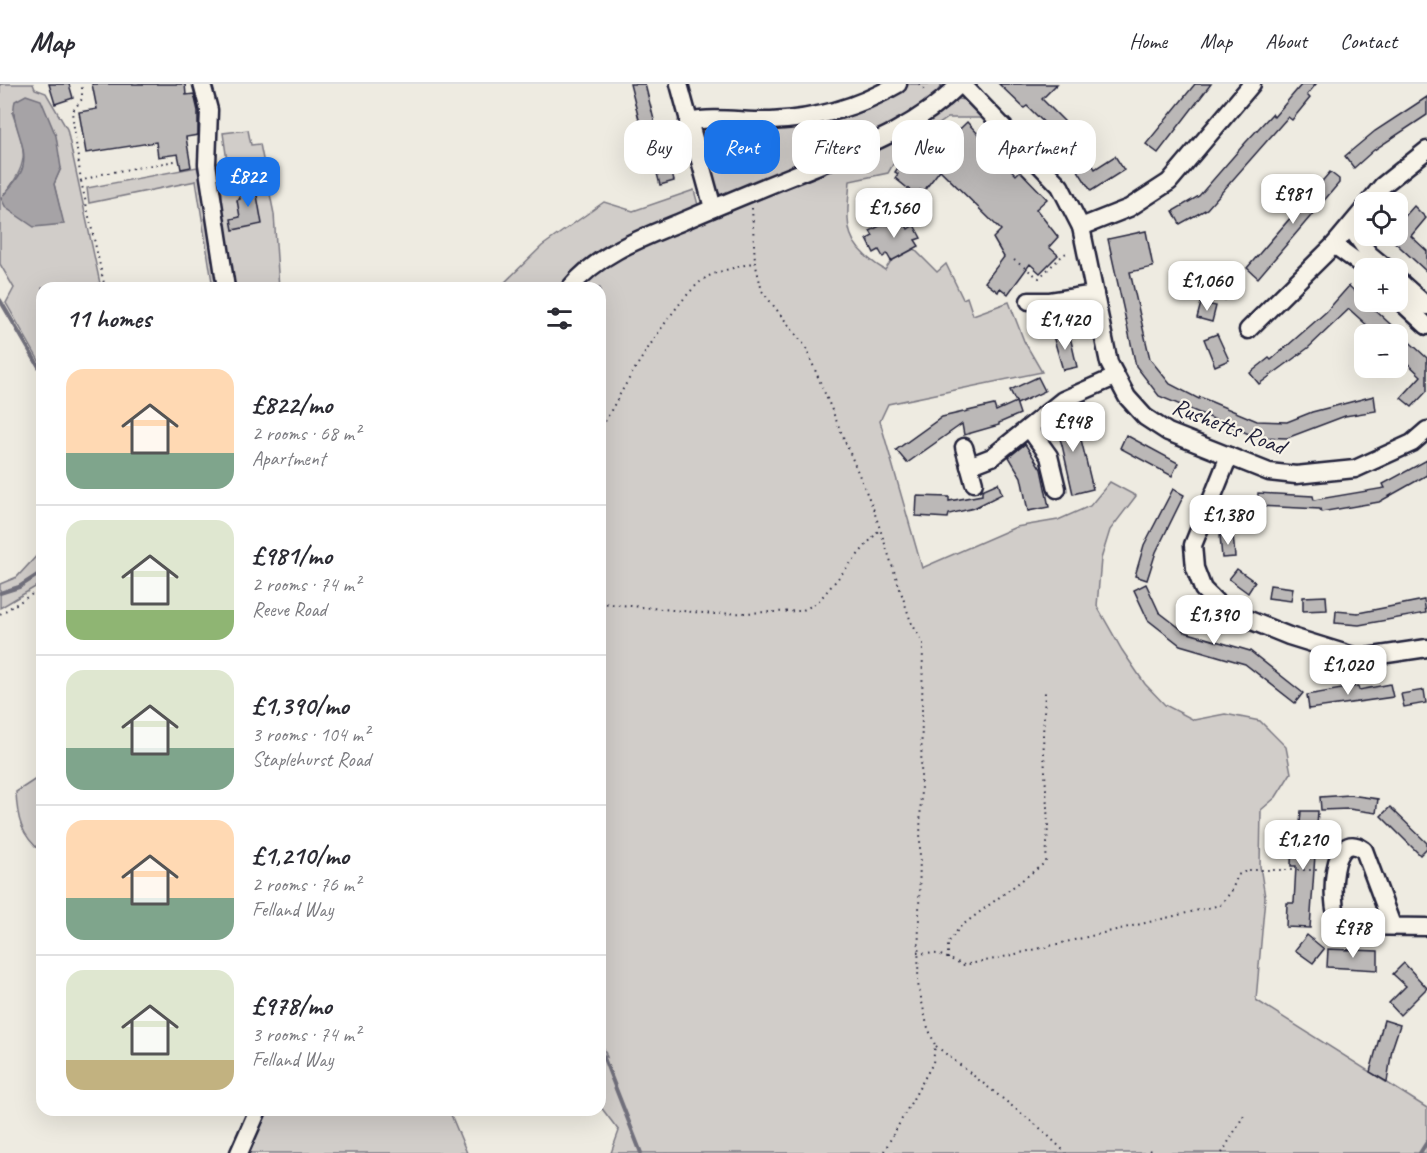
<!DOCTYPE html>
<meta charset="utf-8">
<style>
:root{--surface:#fff;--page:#f7f7f7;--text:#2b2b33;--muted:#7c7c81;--line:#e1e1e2;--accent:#1a73e8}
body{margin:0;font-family:Caveat,sans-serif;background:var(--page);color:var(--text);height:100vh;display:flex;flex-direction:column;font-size:22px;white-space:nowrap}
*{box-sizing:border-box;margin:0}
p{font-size:20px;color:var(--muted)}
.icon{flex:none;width:33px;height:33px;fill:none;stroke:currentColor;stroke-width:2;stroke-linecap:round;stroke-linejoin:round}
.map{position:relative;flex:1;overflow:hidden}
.drawer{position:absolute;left:36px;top:198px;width:570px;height:834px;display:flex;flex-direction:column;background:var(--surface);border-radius:18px;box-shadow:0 6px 24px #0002}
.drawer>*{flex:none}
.banner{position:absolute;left:624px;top:36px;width:570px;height:54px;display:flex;gap:12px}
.fabs{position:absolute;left:1354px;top:108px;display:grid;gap:12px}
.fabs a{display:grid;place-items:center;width:54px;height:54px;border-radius:12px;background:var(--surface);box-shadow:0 6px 24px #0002;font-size:30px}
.price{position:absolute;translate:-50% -51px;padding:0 14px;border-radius:12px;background:#fff;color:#222;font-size:20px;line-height:39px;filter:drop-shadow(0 2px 3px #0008)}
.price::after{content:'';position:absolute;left:50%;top:36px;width:18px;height:14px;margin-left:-9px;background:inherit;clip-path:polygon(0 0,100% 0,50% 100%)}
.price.on{background:var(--accent);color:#fff}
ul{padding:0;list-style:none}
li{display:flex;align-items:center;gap:18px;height:150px;padding:0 30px}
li+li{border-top:2px solid var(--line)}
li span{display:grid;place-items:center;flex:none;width:168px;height:120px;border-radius:18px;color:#555}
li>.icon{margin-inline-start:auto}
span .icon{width:72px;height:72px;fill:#fffc;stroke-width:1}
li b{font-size:26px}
h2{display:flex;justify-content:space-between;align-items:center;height:72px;padding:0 30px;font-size:26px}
.tag{padding:0 21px;border-radius:18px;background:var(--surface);box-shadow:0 6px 24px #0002;font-size:21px;line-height:54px}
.tag.on{background:var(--accent);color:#fff}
header{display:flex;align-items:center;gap:36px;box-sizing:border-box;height:84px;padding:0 30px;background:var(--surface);border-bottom:2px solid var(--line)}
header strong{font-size:28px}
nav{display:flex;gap:33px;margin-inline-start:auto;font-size:21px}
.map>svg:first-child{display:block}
.green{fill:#d1cdc9;stroke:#7a7882;stroke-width:1.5;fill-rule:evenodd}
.water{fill:#a6a3a6;stroke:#716f7b;stroke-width:1.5}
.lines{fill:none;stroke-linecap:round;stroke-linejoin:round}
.stream{stroke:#716f7b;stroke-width:4}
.building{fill:#bbb8b7;stroke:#22223b;stroke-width:1.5}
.minor-casing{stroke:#22223b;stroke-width:21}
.path{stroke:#22223b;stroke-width:2;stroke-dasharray:1.5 4.5;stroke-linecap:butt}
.minor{stroke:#f7f3e8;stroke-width:16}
.labels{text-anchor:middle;stroke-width:4.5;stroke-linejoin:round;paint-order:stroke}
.street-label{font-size:24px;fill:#22223b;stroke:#f7f3e8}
</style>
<header>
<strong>Map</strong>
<nav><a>Home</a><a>Map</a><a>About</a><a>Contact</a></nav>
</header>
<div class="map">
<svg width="1427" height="1069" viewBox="0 0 1427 1069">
<rect width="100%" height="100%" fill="#eeebe1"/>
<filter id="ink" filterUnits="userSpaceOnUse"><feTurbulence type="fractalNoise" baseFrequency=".0167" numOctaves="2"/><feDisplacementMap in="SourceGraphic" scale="12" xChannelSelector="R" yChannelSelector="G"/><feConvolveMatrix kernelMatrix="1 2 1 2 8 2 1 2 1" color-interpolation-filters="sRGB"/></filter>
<g filter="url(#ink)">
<g class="green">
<path d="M0,0H33L35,5L46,9L67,45L101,204H42V282L6,219L14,204L0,180ZM12,28L61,84L54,100L63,139C39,136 12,139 2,114C30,77 27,70 12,28Z"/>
<polygon points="906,0 943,0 922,26 875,51 722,112 714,104 701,50 706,43 727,42 728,56 772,56 772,44 897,9"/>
<path d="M955,14L968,17L985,34H948L901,66L888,89L850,97C846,142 843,161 885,186L891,177L914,165L937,188L946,180L963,215L967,213L973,231L1009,218L1024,257L1042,288L888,320L880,337L922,484L1016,443L1058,436L1090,422L1110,398L1136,412L1110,446L1101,475L1097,522L1122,566L1145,600L1165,621L1194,636L1225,630L1260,637L1286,663L1291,689L1276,713L1261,726L1260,782L1265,813L1256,916L1427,1024V1069H611L619,1047L600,1022V970L607,973L600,954V204H580L618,174L681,143L810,94L864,68Z"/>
<polygon points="248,46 251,61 260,60 274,130 279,204 233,204 221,130 222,109 215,96 213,80 227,77 223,49"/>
<polygon points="197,83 205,108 221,204 213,204 196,97 89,119 87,104"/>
<polygon points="694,106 698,121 619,159 562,204 499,204 542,162 604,118 633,127"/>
<polygon points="42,466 42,499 0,524 0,500 17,493"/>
<path d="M42,691V768C21,752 17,734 16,708Z"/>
<polygon points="268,1026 449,1026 467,1069 249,1069"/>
</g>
<path class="water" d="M26,11L41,16L56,52L61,84L54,100L64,140L34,143L6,124L1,114C8,105 21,93 23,82C28,59 9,38 15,17Z"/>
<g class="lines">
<g class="stream">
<polyline points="0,216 42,288"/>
<polyline points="0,509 19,503 42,488"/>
<polyline points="600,964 641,1069"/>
<polyline points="1420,1069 1427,1058"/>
</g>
</g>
<g class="building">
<polygon points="49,0 69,0 73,14 55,20"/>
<polygon points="92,0 185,0 186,11 194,10 198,27 198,51 186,53 191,83 181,85 178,70 158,73 156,58 86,69 79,28 97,25"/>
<polygon points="630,0 645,0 660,60 646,63"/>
<polygon points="999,0 1057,0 1042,15 1090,63 1083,71 1085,69 1095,85 1115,72 1124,86 1091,107 1072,77 1079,73 1027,22 1024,24"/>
<polygon points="1195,0 1211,0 1158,69 1146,60"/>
<polygon points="1302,0 1316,0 1307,11 1310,14 1292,36 1288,33 1207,125 1180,140 1173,127 1199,112 1246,58 1272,30 1274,33"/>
<polygon points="1427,13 1427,31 1374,66 1354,84 1345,72 1375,47"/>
<polygon points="967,38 1016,91 1020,87 1047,115 1036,125 1058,153 1049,163 1058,171 1040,189 1030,180 1008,210 1000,204 998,208 985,198 1004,173 993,154 1001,146 940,86 923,108 920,106 916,111 895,94 898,90 895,88 904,74 919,85"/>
<polygon points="667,71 674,97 660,101 653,74"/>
<polygon points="242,78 244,89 221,93 219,82"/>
<polygon points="1330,88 1339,95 1339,99 1258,194 1247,184"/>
<polygon points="255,100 262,140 233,146 231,135 240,133 237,116 240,115 238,103"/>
<polygon points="1414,122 1426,134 1411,152 1427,167 1427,188 1388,152 1398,152 1398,140"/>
<polygon points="900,131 908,145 914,141 921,154 915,156 919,162 891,177 887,170 883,173 879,166 874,169 867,155 873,152 870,147"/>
<polygon points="1146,147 1153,183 1130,188 1150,275 1170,300 1199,315 1200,313 1257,337 1287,338 1312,328 1374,312 1376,327 1345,332 1287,354 1256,353 1159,312 1136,282 1108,155"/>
<polygon points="1232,185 1243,195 1225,216 1214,206"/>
<polygon points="1349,202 1427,274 1427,307 1412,323 1401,314 1421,292 1403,275 1406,273 1398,266 1398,250 1382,250 1372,242 1370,244 1349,225 1308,264 1259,300 1250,289 1269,274 1271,276 1326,228"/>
<polygon points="1201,219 1216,222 1212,238 1197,234"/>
<polygon points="1069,248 1077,283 1063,286 1053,252"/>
<polygon points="1217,250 1229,276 1215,282 1204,255"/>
<polygon points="1038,293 1045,307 1017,320 1010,306"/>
<polygon points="1016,318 1020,330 999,339 999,341 964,351 962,340 907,379 896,366 942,333 994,321 996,327"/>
<polygon points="1066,327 1078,343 1093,405 1073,410 1062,361 1058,349 1050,340"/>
<polygon points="1126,351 1178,379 1172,392 1120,364"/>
<polygon points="1025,360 1041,385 1049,423 1028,427 1021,393 1009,373"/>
<polygon points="1427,376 1427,391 1379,418 1321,428 1320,425 1257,422 1258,409 1313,412 1314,416 1385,404 1383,400"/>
<polygon points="998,399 1002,410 974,424 949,430 948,434 916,432 917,412 949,413 949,417 982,411 982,406"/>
<polygon points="1173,405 1184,411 1156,468 1147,496 1135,492 1144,461"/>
<polygon points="1239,417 1250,423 1238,444 1227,437"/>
<polygon points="1233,450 1235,473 1222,474 1220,451"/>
<polygon points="1237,485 1255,498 1248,509 1229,495"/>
<polygon points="1146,500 1159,528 1185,548 1250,567 1303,609 1295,619 1245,580 1180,561 1148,536 1134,506"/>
<polygon points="1270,501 1293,504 1291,517 1268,514"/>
<polygon points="1326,512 1327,526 1303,527 1303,513"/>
<polygon points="1424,516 1426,529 1359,541 1335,539 1336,527 1358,529"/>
<polygon points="1390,600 1393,613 1309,625 1307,611 1358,602 1359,606"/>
<polygon points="1424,606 1426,619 1404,623 1401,610"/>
<polygon points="1350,711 1378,715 1376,729 1349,725 1321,726 1320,713"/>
<polygon points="1390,723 1427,759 1427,764 1420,771 1381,732"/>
<polygon points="1301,727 1318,727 1310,844 1286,843 1287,819 1294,819 1296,782 1291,782 1292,752 1299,752"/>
<polygon points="1307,851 1324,865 1313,879 1295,866"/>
<polygon points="1328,865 1378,867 1378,886 1327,883"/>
<polygon points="1404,879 1427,904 1400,931 1389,919 1406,902 1393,890"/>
<polygon points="1384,936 1400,941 1392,965 1387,998 1370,988"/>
</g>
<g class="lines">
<defs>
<g id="minor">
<polyline points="202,0 209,26 207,80 226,204"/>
<polyline points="679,0 713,124"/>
<polyline points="962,0 1060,102 1081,143 1109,279 1127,313 1145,333 1168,348 1269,388 1296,391 1355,385 1412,359 1427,346"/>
<path d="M688,38C716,32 743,38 771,37C817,35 859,23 898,0"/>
<polyline points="1369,118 1382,102 1427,66"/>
<polyline points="1081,143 1129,124 1169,98 1252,0"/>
<polyline points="1350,143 1369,170 1386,184"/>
<polyline points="1334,161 1366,184"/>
<polyline points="1398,196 1427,222"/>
<path d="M570,204C597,170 644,153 683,137C721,121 759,105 797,90C858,65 913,47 960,0"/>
<polyline points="1398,215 1427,242"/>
<polyline points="1029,217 1050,217 1095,210"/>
<polyline points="1248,246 1334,161 1365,124"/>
<polyline points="1029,344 1049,372 1057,405"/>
<polyline points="964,363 974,399"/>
<polyline points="1229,372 1193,461 1195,484 1203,505 1218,520 1232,529 1289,552 1360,574 1427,564"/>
<polyline points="969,382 992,373 1063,316 1115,293"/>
<path d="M1392,841L1364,766C1330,742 1330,820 1338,836L1348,842L1427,843"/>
<polyline points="239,1069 258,1026"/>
</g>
</defs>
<use href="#minor" class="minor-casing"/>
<g class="path">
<polyline points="919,0 927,8"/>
<polyline points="81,97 72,28 82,15 82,0"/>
<polyline points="752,124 755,178 762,207 805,262 873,424 911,538 923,559 918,900 927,941 935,961 933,979 883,1069"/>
<polyline points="1014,176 1039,194 1064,170 1070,168"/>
<polyline points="105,204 81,97 102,90 175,77"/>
<path d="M600,348C615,315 677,210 707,193C720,186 740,183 755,178"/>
<polyline points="600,519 714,530 801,527 817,519 879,446"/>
<polyline points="0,530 42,504"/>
<polyline points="917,869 938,870 964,881 995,875 1220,821 1231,808 1238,791 1248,786 1321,786"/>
<polyline points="948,875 948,859 960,843 1046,778 1048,741 1043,652 1045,608"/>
<polyline points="936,962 1041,1045 1066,1069"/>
<polyline points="1149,1066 1154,1069"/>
<polyline points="1222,1069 1244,1031"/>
</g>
<use href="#minor" class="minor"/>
</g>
</g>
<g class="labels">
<g class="street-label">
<text transform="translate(1229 342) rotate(21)" y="8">Rushetts Road</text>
</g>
</g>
</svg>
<div class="fabs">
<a><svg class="icon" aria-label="locate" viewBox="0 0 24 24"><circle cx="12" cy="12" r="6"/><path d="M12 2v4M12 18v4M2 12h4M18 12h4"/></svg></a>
<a>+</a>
<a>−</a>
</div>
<b class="price on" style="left:248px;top:124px">£822</b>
<b class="price" style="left:1293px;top:141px">£981</b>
<b class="price" style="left:894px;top:155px">£1,560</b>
<b class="price" style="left:1207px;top:228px">£1,060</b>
<b class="price" style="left:1065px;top:267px">£1,420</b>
<b class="price" style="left:1073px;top:369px">£948</b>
<b class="price" style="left:1228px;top:462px">£1,380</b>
<b class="price" style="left:1214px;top:562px">£1,390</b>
<b class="price" style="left:1348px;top:612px">£1,020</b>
<b class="price" style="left:1303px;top:787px">£1,210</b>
<b class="price" style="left:1353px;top:875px">£978</b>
<div class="banner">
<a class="tag">Buy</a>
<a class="tag on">Rent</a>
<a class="tag">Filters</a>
<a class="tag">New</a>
<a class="tag">Apartment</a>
</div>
<section class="drawer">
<h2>11 homes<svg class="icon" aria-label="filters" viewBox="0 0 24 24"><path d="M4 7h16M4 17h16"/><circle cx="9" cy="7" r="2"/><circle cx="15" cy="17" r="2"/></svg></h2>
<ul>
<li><span style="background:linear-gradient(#ffd9b3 70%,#7fa58c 0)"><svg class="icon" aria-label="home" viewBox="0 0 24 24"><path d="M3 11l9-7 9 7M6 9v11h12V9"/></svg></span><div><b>£822/mo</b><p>2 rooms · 68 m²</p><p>Apartment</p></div></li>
<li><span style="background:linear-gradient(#dfe7d0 75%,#8fb573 0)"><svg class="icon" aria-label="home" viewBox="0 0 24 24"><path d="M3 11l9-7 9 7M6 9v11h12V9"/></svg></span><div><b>£981/mo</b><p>2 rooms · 74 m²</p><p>Reeve Road</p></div></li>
<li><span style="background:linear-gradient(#dfe7d0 65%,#7fa58c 0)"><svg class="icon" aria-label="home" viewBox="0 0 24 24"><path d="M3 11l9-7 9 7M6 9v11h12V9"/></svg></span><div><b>£1,390/mo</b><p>3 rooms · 104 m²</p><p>Staplehurst Road</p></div></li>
<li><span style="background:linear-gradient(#ffd9b3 65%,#7fa58c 0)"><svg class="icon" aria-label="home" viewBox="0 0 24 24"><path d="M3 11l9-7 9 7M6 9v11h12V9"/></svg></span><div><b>£1,210/mo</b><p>2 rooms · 76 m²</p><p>Felland Way</p></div></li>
<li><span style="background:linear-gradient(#dfe7d0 75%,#c2b280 0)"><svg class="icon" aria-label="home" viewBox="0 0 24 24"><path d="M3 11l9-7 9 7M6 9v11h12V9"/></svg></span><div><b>£978/mo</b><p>3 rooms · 74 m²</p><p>Felland Way</p></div></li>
</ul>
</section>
</div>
